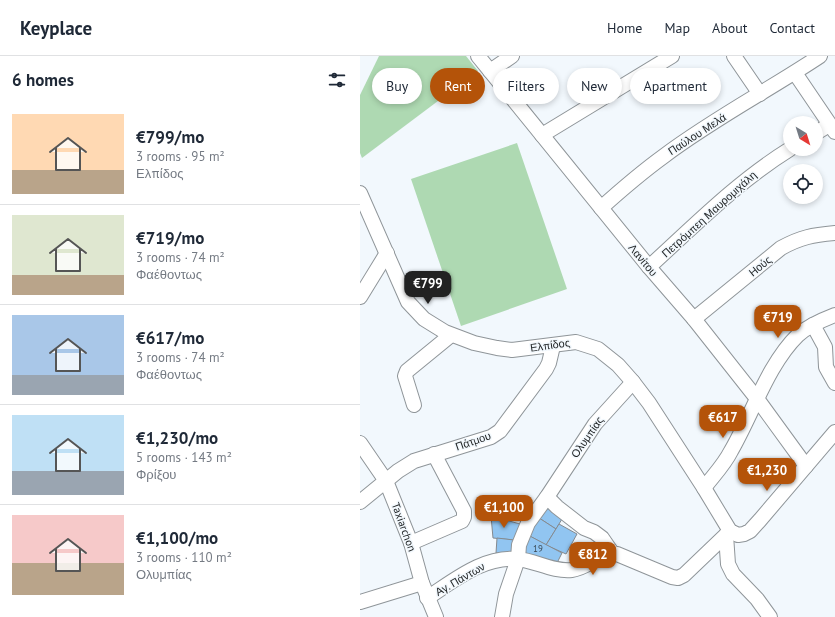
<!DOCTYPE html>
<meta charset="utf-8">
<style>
:root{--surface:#fff;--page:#f2f2f3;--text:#1f2937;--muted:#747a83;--line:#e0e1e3;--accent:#b45309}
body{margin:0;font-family:"PT Sans",sans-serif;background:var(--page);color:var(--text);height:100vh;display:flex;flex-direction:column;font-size:15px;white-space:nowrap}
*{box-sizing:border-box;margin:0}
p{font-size:13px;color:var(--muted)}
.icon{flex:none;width:22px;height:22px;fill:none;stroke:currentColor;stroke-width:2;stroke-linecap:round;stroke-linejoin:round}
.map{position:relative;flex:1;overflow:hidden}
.sheet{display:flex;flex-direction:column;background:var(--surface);width:360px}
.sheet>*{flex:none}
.guide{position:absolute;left:12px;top:12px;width:380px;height:36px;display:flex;gap:8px}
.needle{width:26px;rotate:142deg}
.fabs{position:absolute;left:423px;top:60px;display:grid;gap:8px}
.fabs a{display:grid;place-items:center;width:40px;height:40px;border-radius:50%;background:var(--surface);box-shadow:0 2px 6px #0003;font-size:20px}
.price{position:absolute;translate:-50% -34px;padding:0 9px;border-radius:8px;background:var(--accent);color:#fff;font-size:13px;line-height:26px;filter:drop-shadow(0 1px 2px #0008)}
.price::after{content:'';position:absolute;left:50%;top:24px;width:12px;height:9px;margin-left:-6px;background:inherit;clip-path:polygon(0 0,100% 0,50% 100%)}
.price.selected{background:#222;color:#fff}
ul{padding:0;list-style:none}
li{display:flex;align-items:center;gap:12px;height:100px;padding:0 12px}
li+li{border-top:1px solid var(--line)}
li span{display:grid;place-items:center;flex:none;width:112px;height:80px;border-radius:0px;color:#555}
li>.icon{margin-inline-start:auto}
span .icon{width:48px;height:48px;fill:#fffc;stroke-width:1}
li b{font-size:17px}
h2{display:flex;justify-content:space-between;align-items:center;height:48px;padding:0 12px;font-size:17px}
.tag{padding:0 14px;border-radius:18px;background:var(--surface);box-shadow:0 2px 6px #0003;font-size:14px;line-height:36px}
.tag.selected{background:var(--accent);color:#fff}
header{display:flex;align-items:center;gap:24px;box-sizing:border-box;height:56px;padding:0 20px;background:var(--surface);border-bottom:1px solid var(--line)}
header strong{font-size:19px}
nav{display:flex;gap:22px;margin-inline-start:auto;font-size:14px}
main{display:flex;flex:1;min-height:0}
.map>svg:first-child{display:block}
.green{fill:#aed9b2}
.building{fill:#91c5f1;stroke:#858a8f}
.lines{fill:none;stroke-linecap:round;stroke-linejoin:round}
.minor-casing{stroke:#8f9599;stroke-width:16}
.minor{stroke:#fff;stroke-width:14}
.labels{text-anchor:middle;stroke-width:3;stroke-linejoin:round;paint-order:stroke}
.number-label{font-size:9px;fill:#3a4955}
.street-label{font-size:11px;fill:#1d2021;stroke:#f2f8fd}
</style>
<header>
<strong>Keyplace</strong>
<nav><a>Home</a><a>Map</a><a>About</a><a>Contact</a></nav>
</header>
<main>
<section class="sheet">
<h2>6 homes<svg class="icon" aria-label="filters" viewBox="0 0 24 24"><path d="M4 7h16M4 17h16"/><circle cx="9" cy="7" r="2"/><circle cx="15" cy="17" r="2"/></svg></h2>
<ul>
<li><span style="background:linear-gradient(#ffd9b3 70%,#b9a48a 0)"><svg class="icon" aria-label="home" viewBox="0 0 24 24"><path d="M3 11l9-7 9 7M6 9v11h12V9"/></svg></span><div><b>€799/mo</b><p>3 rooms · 95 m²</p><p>Ελπίδος</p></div></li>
<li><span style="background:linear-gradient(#dfe7d0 75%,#b9a48a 0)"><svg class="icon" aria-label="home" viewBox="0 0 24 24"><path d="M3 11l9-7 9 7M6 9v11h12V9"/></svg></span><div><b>€719/mo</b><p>3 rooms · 74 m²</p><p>Φαέθοντως</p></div></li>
<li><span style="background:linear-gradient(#a9c7e8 75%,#9aa5b1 0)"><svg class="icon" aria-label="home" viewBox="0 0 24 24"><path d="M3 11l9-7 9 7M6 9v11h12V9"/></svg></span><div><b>€617/mo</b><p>3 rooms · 74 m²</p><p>Φαέθοντως</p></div></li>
<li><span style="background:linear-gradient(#bfe0f5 70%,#9aa5b1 0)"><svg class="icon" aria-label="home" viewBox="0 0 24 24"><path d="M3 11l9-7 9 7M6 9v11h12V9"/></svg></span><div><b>€1,230/mo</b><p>5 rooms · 143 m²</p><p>Φρίξου</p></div></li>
<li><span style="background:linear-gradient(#f6c9c9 60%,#b9a48a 0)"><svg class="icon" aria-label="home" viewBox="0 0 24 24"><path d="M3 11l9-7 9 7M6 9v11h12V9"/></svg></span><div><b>€1,100/mo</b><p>3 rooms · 110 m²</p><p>Ολυμπίας</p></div></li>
</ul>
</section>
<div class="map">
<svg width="475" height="561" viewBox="0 0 475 561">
<rect width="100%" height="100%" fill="#f2f8fd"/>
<g class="green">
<polygon points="19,0 106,0 118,15 2,102 0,97 0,39"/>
<polygon points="157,87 207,233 101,270 51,123"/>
</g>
<g class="building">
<polygon points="185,449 202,463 196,473 176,460"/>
<polygon points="131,460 160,468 154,484 133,482"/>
<polygon points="176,460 196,473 186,489 166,478"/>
<polygon points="199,468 217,478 206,498 186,489"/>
<polygon points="166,478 202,497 197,507 163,500"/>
<polygon points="137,482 154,484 153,498 136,497"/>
</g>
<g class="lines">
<defs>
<g id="minor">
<polyline points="118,0 289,211 334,263 398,344 446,410"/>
<polyline points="374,0 400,38"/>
<polyline points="130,15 152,0"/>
<polyline points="435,17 475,76"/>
<polyline points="456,77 469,69"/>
<polyline points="182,79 312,0"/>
<polyline points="0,137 48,246 64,263 85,276 114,287 137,292 152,294 216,286 238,293 258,309 273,326 289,347 344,432 370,475 378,479 384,478 390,475 400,464 475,376"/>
<path d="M241,152C261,134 282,116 304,100C353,63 409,34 460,0"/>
<path d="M289,211C335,169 377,126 430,93"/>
<polyline points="0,241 27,197"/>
<path d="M334,263L421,192C441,181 453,179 475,177"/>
<polyline points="453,269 465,291 466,311 475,327"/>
<polyline points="54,349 45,320 47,315 91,279"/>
<polyline points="0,387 26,425 51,487 62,527 76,561"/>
<path d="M344,432C353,420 364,409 371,395C392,359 408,308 438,279C448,270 462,264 475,259"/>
<polyline points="187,441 197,451 224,472 234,476 242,482 253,498"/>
<polyline points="0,446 38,415 54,405 131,381 140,375 186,313 189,307 193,290"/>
<polyline points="366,479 368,508 373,518 397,543 410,561"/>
<polyline points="51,487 102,465 104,461 104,455 74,398"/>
<path d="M67,542C95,524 123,500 158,503C176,505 193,516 212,514C228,512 241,496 257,498L312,521L318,522L324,519L370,475"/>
<polyline points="0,546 62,527"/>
<polyline points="142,561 146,538 158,503 159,489 168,467 187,441 235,368 273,326"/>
</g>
</defs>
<use href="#minor" class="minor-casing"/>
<use href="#minor" class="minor"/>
</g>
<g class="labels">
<g class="number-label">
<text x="178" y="496">19</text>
</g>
<g class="street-label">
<text transform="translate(337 78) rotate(-33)" y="4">Παύλου Μελά</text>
<text transform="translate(349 158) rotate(-42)" y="4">Πετρόμπεη Μαυρομιχάλη</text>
<text transform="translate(283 204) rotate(50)" y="4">Λανίτου</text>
<text transform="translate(400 210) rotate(-39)" y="4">Ηούς</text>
<text transform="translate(190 289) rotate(-8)" y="4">Ελπίδος</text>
<text transform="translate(227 381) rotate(-55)" y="4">Ολυμπίας</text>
<text transform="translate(113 385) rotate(-19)" y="4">Πάτμου</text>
<text transform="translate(44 471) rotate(70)" y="4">Taxiarchon</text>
<text transform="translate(100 523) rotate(-30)" y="4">Αγ. Πάντων</text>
</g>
</g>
</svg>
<div class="fabs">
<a><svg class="needle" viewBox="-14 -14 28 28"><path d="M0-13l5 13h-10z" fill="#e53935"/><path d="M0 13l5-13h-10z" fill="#747a83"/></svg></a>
<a><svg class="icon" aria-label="locate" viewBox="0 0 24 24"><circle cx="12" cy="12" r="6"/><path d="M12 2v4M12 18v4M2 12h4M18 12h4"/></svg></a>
</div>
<b class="price selected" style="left:68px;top:249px">€799</b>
<b class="price" style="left:418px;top:283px">€719</b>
<b class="price" style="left:363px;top:383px">€617</b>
<b class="price" style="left:407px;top:436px">€1,230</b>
<b class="price" style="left:144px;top:473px">€1,100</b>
<b class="price" style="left:233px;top:520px">€812</b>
<div class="guide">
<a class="tag">Buy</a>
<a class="tag selected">Rent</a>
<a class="tag">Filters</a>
<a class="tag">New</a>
<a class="tag">Apartment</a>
</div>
</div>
</main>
